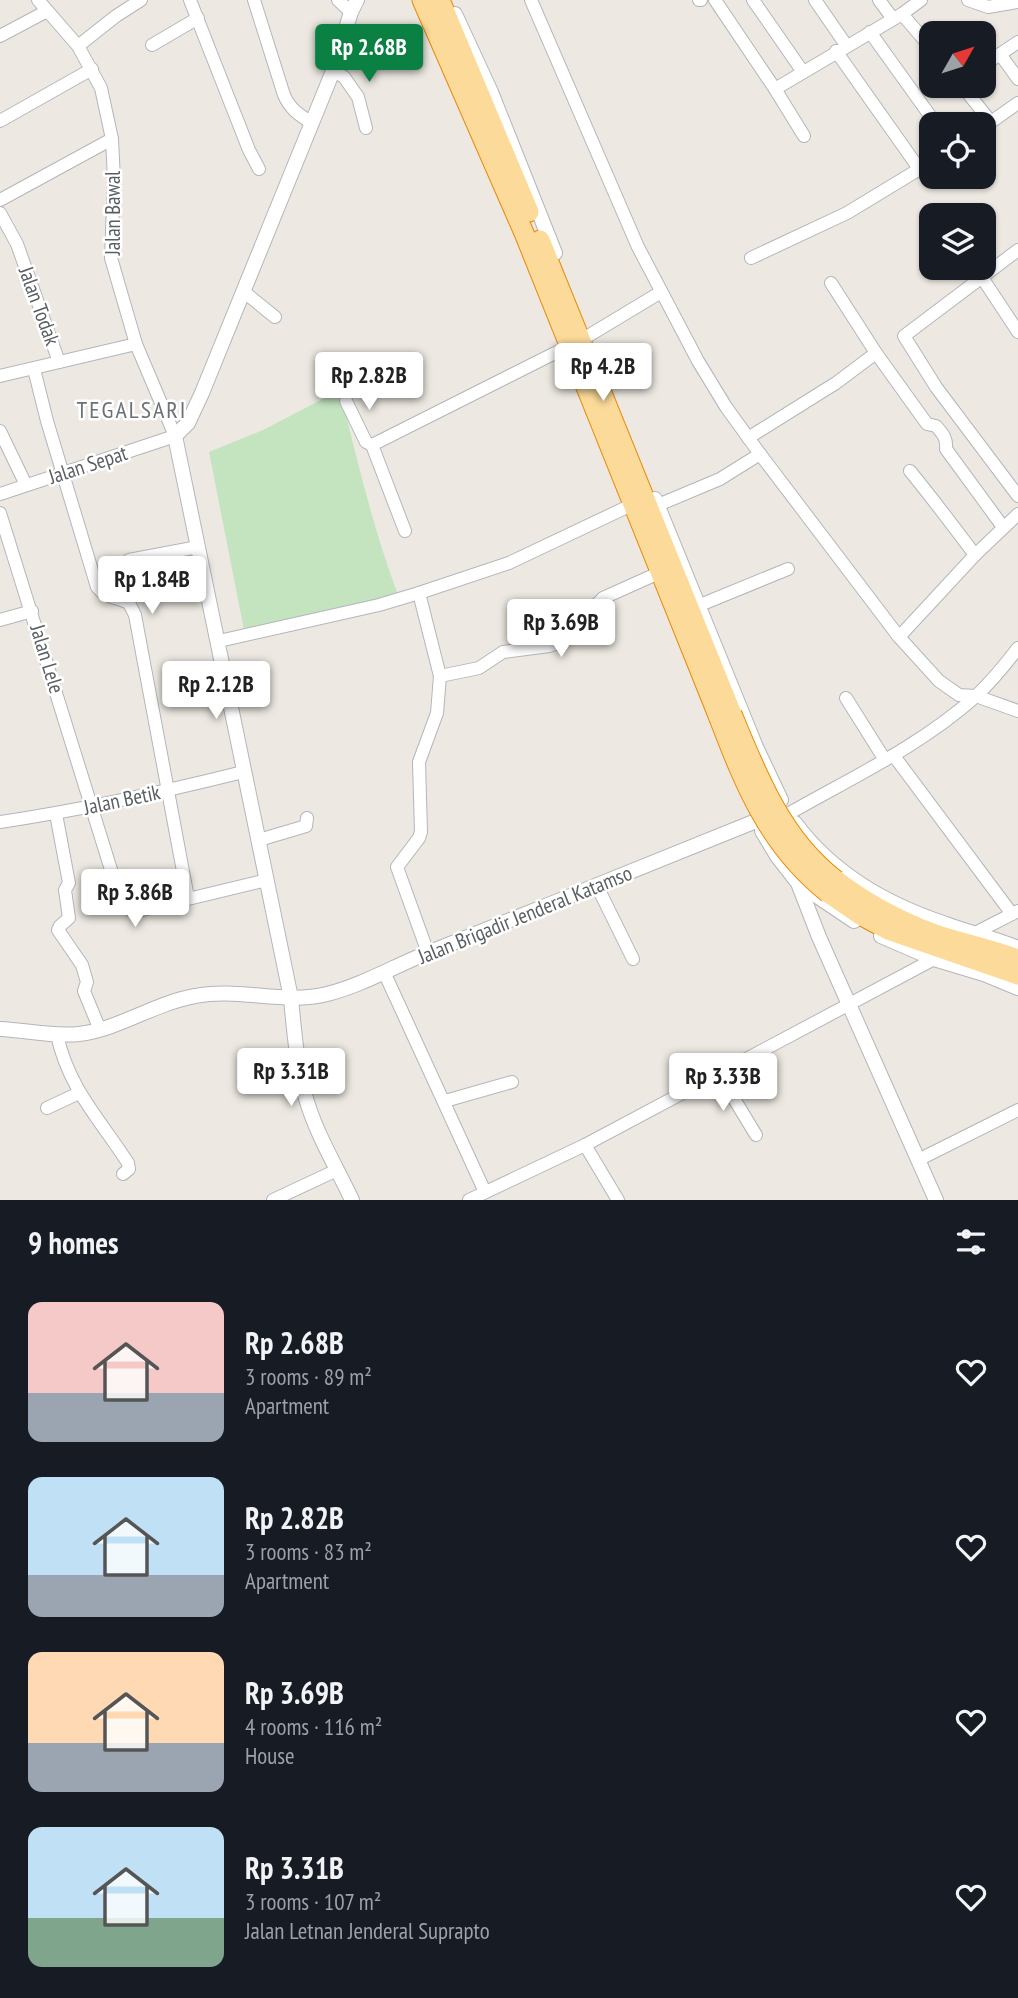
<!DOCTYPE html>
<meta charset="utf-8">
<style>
:root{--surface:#171b24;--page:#20242c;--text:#f1f3f6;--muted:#9ea1a6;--accent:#0b8043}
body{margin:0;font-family:"PT Sans Narrow",sans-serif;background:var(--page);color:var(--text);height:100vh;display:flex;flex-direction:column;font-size:26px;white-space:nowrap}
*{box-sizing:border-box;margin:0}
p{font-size:23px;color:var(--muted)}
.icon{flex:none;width:38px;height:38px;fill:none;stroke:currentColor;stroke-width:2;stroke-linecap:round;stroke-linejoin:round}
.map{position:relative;height:1200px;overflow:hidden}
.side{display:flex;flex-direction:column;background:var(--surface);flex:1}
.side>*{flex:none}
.needle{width:46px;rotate:51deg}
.fabs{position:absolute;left:919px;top:21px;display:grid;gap:14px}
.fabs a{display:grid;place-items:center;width:77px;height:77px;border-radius:14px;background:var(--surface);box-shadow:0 2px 5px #0004;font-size:35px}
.price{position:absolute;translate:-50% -60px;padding:0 16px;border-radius:7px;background:#fff;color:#222;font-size:23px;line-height:46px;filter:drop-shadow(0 2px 4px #0008)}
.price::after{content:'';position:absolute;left:50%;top:42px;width:21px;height:16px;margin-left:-10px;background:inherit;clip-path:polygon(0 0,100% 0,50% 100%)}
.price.current{background:var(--accent);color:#fff}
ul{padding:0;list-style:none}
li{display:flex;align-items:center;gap:21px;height:175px;padding:0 28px}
li span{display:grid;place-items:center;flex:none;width:196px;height:140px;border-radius:14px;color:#555}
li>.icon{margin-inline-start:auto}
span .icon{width:84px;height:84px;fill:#fffc;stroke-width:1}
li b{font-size:30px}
h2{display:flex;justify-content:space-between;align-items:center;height:84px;padding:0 28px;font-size:30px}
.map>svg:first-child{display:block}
.green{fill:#c3e4bf}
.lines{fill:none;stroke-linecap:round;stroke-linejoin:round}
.minor-casing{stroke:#b3b6b9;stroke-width:14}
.tertiary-casing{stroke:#b3b6b9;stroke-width:16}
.trunk-casing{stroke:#ea8805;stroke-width:21}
.minor{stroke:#fff;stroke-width:12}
.tertiary{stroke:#fff;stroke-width:14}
.trunk{stroke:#fcdb9a;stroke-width:19}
.trunk-bridge-casing{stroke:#ea8805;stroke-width:21;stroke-linecap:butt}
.trunk-bridge{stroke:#fcdb9a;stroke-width:19}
.labels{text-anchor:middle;stroke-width:5;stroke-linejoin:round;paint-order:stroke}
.street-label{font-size:21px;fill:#5a5f63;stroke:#fff}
.quarter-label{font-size:24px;letter-spacing:2px;fill:#6b7175;stroke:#fff}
</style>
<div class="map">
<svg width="1018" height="1200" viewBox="0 0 1018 1200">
<rect width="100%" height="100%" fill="#ede9e2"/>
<path class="green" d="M340,390C357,460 373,528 398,595L246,640L209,452L263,430Z"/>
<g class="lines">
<defs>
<g id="minor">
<polyline points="190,0 249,150 259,169"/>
<path d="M254,0L284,95C290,109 299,115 312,123"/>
<polyline points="338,0 351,12"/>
<polyline points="531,0 638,247 698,361 726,407 760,454 899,637 939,681 959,695 976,696 1018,711"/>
<polyline points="699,0 701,0"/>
<polyline points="715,0 775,89 804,136"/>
<polyline points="753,0 803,72"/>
<polyline points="815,0 846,45"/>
<polyline points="879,0 893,19"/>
<polyline points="968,0 988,7 1018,2"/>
<polyline points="902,14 931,48"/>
<polyline points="870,32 936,124"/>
<polyline points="0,36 47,11"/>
<polyline points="152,45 198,18"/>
<polyline points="78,46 116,16 141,0"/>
<polyline points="836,51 920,170"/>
<polyline points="1000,54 1018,79"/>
<polyline points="984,65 1018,42"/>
<polyline points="333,71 344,77 358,97 366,128"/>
<polyline points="962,86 991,122"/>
<polyline points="775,89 902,14 921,0"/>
<polyline points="0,121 92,69"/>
<polyline points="984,127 1018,103"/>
<polyline points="0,200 112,139"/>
<polyline points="0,213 17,244 59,362"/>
<polyline points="1018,250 904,336 936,387 1018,496"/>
<polyline points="751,258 847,213 931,162"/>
<polyline points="981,276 1018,332"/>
<path d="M831,283L876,353L927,424L936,426C943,434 947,438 946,449L1003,527"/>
<polyline points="243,291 275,317"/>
<polyline points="588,336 661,292"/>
<path d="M34,369L47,421L97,587C105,598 117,597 129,603L135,615L188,898"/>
<polyline points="0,376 136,344"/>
<polyline points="346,401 366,442 372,445"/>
<polyline points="0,431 26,485"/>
<polyline points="748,438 836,383 876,353"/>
<path d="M910,471C933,499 954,527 975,555"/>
<polyline points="0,494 175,436 136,344 111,258 114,180 112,139 101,88 78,46 38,0"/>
<polyline points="658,505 720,479 760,454"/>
<polyline points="0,513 122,905 134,912 267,880"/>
<polyline points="405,531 372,445 563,349"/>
<polyline points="129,560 198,547"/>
<polyline points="419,593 440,676 437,713 419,762 421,832 419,838 397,867 428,953"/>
<polyline points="700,605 788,569"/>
<polyline points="0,620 32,611"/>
<polyline points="899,637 975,555 1018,514"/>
<polyline points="219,641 379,605 419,593 509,563 625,508"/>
<polyline points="440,676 479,668 503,652 549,646 571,638 580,633 597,604 603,598 652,576"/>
<polyline points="846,698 885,760"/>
<polyline points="894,756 1012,914"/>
<polyline points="56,814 69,883 65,890 69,918 60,926 58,930 82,965 87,982 84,991 100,1030"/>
<path d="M788,814C853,777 920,746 975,697C991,682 1005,665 1018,648"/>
<path d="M0,822C82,810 163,792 243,772"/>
<polyline points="259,840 306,826 307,818"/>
<polyline points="597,886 633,959"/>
<polyline points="975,933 1018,911"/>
<polyline points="384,972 485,1192"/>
<path d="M57,1035C69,1089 99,1118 128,1163L129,1169L123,1174"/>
<polyline points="719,1074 756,1135"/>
<polyline points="445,1101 512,1082"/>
<polyline points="47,1108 79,1093"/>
<polyline points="585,1145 618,1200"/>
<polyline points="918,1160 1018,1110"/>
<polyline points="273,1200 337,1170"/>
<polyline points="469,1200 585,1145 934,959"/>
</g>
<g id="tertiary">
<polyline points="455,14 491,92 555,253"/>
<polyline points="655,499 756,747 781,800"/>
<path d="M795,823C833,874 886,904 946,924C970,933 994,938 1018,948"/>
<polyline points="762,831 777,856 798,883 819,937 936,1200"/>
<polyline points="799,884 854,921"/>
<polyline points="881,936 934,959 984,974 1018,988"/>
<path d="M0,1029C26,1030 53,1037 79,1034C117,1030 155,1003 195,996C238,987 284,1005 327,994C363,985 396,965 430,952C539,909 647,865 756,821"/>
<path d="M352,1200C336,1166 315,1132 305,1095C297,1064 294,1031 291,998L175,436L188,423L202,393L333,71L351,12L357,0"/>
</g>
<g id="trunk">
<polyline points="422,0 524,233 719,718"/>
<polyline points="440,0 529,212"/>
<polyline points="540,240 732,714"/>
<path d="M836,880C866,903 900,921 935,934C962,943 991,949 1018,959"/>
<polyline points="828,893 860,915 888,930 1018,975"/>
</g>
</defs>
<use href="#minor" class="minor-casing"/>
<use href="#tertiary" class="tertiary-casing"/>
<use href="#trunk" class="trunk-casing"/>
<use href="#minor" class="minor"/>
<use href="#tertiary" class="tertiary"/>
<use href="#trunk" class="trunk"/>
<defs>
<g id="trunk-bridge">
<path d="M732,714C757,775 782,839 836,880"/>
<path d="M719,718C745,786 769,846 828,893"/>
</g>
</defs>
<use href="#trunk-bridge" class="trunk-bridge-casing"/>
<use href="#trunk-bridge" class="trunk-bridge"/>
</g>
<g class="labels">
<g class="street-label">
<text transform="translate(113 213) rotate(-90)" y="7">Jalan Bawal</text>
<text transform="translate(39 306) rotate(70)" y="7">Jalan Todak</text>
<text transform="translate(88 465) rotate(-18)" y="7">Jalan Sepat</text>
<text transform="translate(47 659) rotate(73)" y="7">Jalan Lele</text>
<text transform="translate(122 800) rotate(-12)" y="7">Jalan Betik</text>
<text transform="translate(525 915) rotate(-22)" y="7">Jalan Brigadir Jenderal Katamso</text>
</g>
<g class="quarter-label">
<text x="132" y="418">TEGALSARI</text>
</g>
</g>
</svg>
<div class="fabs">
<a><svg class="needle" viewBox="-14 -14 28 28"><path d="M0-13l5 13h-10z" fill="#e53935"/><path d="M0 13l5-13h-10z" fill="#9ea1a6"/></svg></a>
<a><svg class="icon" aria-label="locate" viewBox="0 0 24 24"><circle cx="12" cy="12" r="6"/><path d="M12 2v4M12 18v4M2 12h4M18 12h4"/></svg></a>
<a><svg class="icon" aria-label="layers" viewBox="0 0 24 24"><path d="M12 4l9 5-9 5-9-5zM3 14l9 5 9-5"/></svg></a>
</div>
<b class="price current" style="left:369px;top:84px">Rp 2.68B</b>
<b class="price" style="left:603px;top:403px">Rp 4.2B</b>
<b class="price" style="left:369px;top:412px">Rp 2.82B</b>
<b class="price" style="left:152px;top:616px">Rp 1.84B</b>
<b class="price" style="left:561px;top:659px">Rp 3.69B</b>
<b class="price" style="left:216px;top:721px">Rp 2.12B</b>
<b class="price" style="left:135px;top:929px">Rp 3.86B</b>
<b class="price" style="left:291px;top:1108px">Rp 3.31B</b>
<b class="price" style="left:723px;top:1113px">Rp 3.33B</b>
</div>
<section class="side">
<h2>9 homes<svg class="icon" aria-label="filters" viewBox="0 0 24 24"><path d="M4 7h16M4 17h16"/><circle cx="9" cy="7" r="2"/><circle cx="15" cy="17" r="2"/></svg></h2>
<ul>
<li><span style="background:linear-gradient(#f6c9c9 65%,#9aa5b1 0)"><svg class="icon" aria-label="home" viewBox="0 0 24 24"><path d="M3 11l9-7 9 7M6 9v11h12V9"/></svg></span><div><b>Rp 2.68B</b><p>3 rooms · 89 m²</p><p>Apartment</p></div><svg class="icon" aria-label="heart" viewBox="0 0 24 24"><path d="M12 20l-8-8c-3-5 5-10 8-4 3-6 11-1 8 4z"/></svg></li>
<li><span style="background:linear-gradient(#bfe0f5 70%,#9aa5b1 0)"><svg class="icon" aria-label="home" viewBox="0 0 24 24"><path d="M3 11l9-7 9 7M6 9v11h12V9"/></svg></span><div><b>Rp 2.82B</b><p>3 rooms · 83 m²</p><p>Apartment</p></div><svg class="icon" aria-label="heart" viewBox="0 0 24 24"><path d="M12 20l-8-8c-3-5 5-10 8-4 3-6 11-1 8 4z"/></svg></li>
<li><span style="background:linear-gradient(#ffd9b3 65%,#9aa5b1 0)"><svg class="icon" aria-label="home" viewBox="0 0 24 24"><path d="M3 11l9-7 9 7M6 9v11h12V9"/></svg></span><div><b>Rp 3.69B</b><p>4 rooms · 116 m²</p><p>House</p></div><svg class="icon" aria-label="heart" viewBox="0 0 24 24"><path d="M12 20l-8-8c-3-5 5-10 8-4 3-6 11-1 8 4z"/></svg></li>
<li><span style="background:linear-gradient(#bfe0f5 65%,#7fa58c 0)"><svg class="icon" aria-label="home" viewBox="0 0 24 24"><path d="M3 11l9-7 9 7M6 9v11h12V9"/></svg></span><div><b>Rp 3.31B</b><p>3 rooms · 107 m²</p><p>Jalan Letnan Jenderal Suprapto</p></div><svg class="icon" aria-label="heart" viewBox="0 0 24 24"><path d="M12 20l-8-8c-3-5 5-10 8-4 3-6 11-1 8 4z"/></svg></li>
</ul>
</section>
